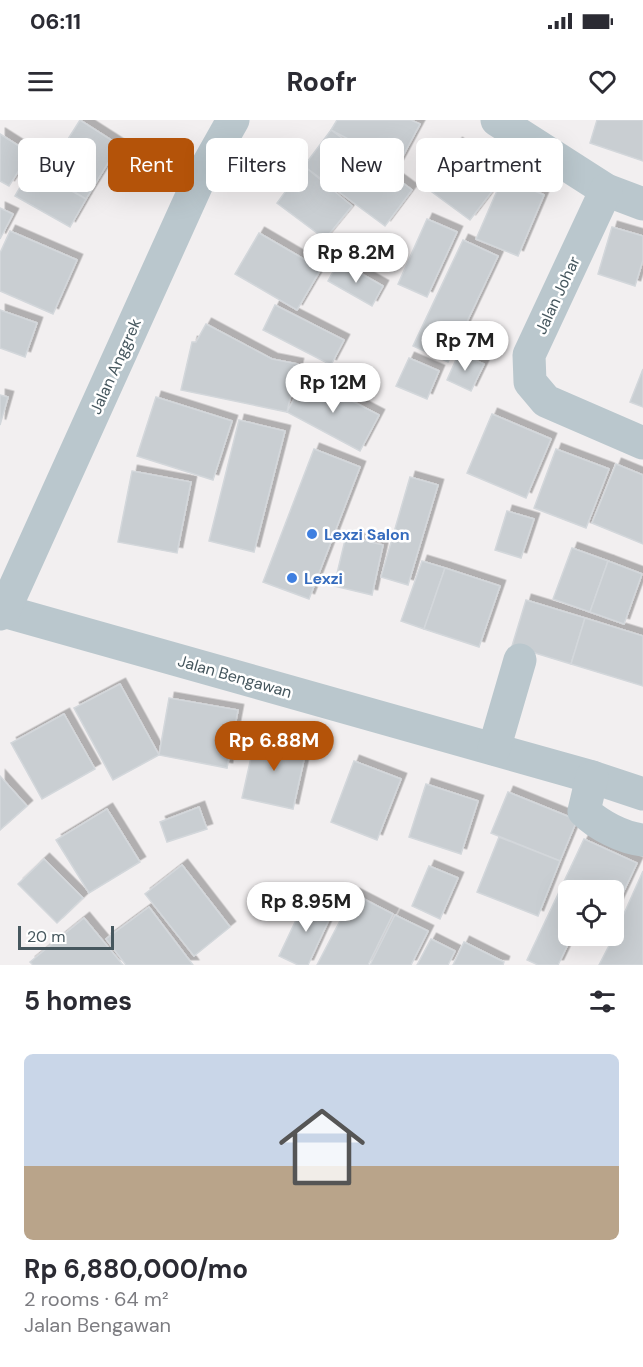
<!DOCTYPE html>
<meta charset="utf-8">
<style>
:root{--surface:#fff;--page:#f2f2f3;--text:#2b2b33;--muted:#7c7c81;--accent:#b45309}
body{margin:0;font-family:"DM Sans",sans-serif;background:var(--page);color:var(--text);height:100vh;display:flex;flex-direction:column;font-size:22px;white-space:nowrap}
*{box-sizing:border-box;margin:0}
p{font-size:20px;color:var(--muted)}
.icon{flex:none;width:33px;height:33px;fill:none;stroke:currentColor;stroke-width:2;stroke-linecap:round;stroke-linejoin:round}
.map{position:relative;height:845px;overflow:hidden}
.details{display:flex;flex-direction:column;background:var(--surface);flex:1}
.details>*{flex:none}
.hud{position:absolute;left:18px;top:18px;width:608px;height:54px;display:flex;gap:12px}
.tools{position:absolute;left:558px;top:760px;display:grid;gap:12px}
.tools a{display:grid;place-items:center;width:66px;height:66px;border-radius:9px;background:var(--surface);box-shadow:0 6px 24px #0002;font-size:30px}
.scale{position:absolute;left:18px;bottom:15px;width:96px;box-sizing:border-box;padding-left:6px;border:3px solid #46575e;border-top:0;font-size:16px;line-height:21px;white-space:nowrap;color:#46575e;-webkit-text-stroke:4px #fff;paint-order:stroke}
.price{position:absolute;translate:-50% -51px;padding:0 14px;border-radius:21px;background:#fff;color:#222;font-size:20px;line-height:39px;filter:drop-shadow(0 2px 3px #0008)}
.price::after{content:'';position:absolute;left:50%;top:36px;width:18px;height:14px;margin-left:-9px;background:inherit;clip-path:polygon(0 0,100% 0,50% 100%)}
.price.on{background:var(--accent);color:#fff}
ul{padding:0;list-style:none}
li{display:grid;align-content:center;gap:12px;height:318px;padding:0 24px}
li span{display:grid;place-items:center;height:186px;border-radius:9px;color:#555}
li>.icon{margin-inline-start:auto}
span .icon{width:108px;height:108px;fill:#fffc;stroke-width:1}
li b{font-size:26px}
h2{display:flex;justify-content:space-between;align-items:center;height:72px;padding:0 24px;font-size:26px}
.chip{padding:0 21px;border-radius:9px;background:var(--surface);box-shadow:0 6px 24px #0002;font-size:21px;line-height:54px}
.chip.on{background:var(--accent);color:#fff}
.status{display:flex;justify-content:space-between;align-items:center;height:42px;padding:0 30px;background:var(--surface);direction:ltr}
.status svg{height:16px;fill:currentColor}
header{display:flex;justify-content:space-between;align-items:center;height:78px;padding:0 24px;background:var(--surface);font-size:27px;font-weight:700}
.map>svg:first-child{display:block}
.building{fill:#c9ced2;stroke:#d3d7db;stroke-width:1.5;filter:url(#shadow)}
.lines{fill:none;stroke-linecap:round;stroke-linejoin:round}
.minor{stroke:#bac7cd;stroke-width:33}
.shop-dot{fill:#3f7fe0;stroke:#fff;stroke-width:2}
.labels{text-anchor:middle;stroke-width:5;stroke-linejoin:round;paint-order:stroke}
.street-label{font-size:16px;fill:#46575e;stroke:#fff}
.shop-label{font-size:16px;font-weight:bold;fill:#366cbe;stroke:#fff;text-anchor:start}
</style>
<div class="status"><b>06:11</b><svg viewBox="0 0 49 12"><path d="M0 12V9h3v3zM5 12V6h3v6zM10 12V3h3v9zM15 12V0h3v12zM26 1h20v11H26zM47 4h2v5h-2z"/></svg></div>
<header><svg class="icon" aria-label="menu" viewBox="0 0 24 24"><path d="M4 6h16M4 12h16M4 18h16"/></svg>Roofr<svg class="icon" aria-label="heart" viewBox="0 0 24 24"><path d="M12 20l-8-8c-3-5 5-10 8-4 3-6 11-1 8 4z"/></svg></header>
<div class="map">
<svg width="643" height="845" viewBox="0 0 643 845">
<defs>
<filter id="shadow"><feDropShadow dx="5.5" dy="-5.5" stdDeviation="0" flood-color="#0004"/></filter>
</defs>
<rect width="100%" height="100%" fill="#f2eff0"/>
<g class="building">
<polygon points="80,0 119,25 86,79 46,54"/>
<polygon points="337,0 411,0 420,4 398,45 331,10"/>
<polygon points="597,0 643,0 643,41 590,23"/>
<polygon points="331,10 412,70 385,106 304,46"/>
<polygon points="0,14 30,33 9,66 0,61"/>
<polygon points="457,23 503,57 470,100 424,66"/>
<polygon points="304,46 352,86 325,119 277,83"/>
<polygon points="31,48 86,79 70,107 15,76"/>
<polygon points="503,57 544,75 518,136 476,119"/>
<polygon points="0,88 13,94 0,119"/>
<polygon points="427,99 457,112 427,177 398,164"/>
<polygon points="612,107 643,116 643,140 635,166 598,154"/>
<polygon points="10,111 77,140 53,194 0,171 0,133"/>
<polygon points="259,113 321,149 297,190 235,154"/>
<polygon points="463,120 498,136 448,242 413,226"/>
<polygon points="339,141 383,166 372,186 328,161"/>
<polygon points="275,185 344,220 331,245 263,210"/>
<polygon points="0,190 37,203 25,237 0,228"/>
<polygon points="206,204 272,239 298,244 287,292 181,270 192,222 196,222"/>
<polygon points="459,233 484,244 471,271 447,260"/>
<polygon points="409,238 439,251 427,279 396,266"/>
<polygon points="643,249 643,287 630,282"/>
<polygon points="306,257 379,295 360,331 287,292"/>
<polygon points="0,275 8,277 0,305"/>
<polygon points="156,277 232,301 213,360 137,336"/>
<polygon points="492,294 551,319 526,378 467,353"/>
<polygon points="239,300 285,311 254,432 209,421"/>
<polygon points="314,329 360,347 309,479 263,462"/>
<polygon points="556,329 609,349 586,408 534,388"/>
<polygon points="616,344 643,355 643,424 592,403"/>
<polygon points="132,351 191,362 177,433 118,422"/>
<polygon points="410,357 438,365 408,465 381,457"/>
<polygon points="507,391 534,399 521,438 495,430"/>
<polygon points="346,416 383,425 372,475 334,466"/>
<polygon points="572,428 608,441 590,492 553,479"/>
<polygon points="422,441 445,448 424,509 401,501"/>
<polygon points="608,441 642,454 624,504 590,492"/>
<polygon points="445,448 500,466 479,527 424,509"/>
<polygon points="526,480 585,498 571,544 512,526"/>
<polygon points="585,498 643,516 643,566 571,544"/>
<polygon points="120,564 159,635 113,660 74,588"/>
<polygon points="169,578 238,590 227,648 159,635"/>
<polygon points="64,594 95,649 42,679 11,623"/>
<polygon points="256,615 307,626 293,689 242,678"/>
<polygon points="354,641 401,659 377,720 331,702"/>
<polygon points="0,656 27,686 0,710"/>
<polygon points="426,664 478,681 461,734 409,717"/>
<polygon points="508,672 577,700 560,741 491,713"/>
<polygon points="199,687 207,709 167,722 160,702"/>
<polygon points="107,689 140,742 89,773 56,720"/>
<polygon points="499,717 560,741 538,796 477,772"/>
<polygon points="584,719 637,743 614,792 614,771 568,771 568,816 572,816 558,845 538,845 527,840"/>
<polygon points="44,739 83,778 57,803 18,764"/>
<polygon points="182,745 230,807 194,836 145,774"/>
<polygon points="429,746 458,758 440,799 412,786"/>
<polygon points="643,751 643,845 599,845 614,816"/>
<polygon points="354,774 393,794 368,845 317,845"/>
<polygon points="306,779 333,791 308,845 298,845 279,836"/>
<polygon points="149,787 193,845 126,845 106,819"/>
<polygon points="395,795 428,811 411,845 370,845"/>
<polygon points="84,798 123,845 33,845 30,842"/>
<polygon points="431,819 455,831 448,845 417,845"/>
<polygon points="464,822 504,842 503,845 453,845"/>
</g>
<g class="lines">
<g class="minor">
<polyline points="497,0 606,70 643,84"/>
<polyline points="606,70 529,235 530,262 546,281 643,323"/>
<polyline points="0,490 592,657 643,674"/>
<polyline points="0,494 4,491 198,62 233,0"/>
<polyline points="494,629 520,540"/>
<path d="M592,657L584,691C598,705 623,718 643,720"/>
</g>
</g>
<g class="shop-dot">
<circle cx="312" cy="414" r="6"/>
<circle cx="292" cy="458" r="6"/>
</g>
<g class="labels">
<g class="street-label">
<text transform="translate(557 175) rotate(-65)" y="6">Jalan Johar</text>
<text transform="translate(115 246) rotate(-66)" y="6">Jalan Anggrek</text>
<text transform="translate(235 556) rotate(16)" y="6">Jalan Bengawan</text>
</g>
<g class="shop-label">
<text x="324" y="420">Lexzi Salon</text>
<text x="304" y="464">Lexzi</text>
</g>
</g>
</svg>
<div class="tools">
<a><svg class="icon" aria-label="locate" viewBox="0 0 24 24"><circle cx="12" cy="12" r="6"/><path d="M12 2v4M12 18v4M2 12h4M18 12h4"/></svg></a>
</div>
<div class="scale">20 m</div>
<b class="price" style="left:356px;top:164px">Rp 8.2M</b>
<b class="price" style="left:465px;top:252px">Rp 7M</b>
<b class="price" style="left:333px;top:294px">Rp 12M</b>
<b class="price on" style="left:274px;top:652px">Rp 6.88M</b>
<b class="price" style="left:306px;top:813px">Rp 8.95M</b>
<div class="hud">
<a class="chip">Buy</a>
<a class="chip on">Rent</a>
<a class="chip">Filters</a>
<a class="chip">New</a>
<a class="chip">Apartment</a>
</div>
</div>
<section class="details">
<h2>5 homes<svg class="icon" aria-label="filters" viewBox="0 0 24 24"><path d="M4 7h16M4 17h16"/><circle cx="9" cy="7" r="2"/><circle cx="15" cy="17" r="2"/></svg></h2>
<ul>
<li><span style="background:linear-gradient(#c9d6e8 60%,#b9a48a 0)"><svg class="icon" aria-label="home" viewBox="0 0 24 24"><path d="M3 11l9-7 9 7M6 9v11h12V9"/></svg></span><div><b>Rp 6,880,000/mo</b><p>2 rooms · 64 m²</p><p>Jalan Bengawan</p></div></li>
</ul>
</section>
